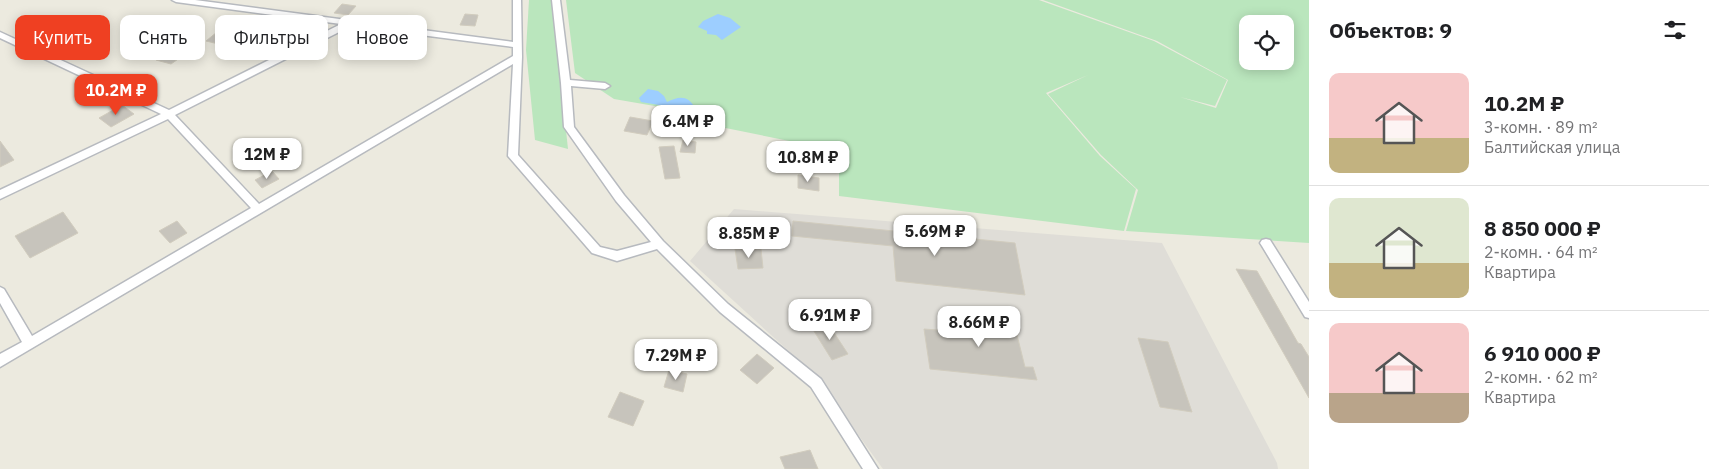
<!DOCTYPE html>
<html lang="ru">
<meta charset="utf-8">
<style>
:root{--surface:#fff;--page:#f6f6f6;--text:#202124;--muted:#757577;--line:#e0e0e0;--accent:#ef4022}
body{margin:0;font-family:"IBM Plex Sans",sans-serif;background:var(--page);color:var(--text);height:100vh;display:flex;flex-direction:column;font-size:19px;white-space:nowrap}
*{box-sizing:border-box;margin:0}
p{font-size:16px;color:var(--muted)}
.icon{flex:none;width:28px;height:28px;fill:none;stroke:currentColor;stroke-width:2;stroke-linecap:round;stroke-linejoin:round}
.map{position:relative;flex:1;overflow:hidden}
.sheet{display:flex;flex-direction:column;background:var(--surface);width:400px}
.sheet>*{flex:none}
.guide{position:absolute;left:15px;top:15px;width:475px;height:45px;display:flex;gap:10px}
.tools{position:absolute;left:1239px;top:15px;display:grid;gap:10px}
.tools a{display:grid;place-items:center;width:55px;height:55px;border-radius:10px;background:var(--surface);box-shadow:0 2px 12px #0003;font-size:25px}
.price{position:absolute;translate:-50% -42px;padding:0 11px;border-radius:10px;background:#fff;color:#222;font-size:16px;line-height:32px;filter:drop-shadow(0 1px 2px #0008)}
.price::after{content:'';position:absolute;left:50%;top:30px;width:15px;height:11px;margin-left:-8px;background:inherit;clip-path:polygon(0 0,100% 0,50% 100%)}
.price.selected{background:var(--accent);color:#fff}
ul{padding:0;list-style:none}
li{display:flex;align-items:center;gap:15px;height:125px;padding:0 20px}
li+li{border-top:1px solid var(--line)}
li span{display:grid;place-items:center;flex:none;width:140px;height:100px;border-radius:10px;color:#555}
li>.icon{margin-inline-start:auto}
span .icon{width:60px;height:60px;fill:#fffc;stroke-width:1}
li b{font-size:21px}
h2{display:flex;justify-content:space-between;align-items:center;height:60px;padding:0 20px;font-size:21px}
.pill{padding:0 18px;border-radius:10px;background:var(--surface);box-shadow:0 2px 12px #0003;font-size:18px;line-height:45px}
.pill.selected{background:var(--accent);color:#fff}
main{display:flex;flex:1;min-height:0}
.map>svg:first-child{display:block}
.industrial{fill:#dfddd7}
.green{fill:#bae6bd;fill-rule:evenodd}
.water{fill:#9dceff}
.building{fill:#c7c4bc;stroke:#d1ccbe}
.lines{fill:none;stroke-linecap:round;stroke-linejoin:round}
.street-casing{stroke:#b7babf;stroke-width:3}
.street{fill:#fff;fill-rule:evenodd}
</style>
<main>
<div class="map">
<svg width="1309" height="469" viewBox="0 0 1309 469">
<rect width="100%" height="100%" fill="#eceadf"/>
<polygon class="industrial" points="734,209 1162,243 1277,463 1278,469 883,469 815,375 690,261"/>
<g class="green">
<polygon points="529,0 552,0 568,149 535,140 526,50"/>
<path d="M566,0H1039L1154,41L1227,80L1215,106L1180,97L1216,108L1228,80L1157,41L1043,0H1309V243L1126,231L1138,190L1101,155L1048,94L1088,75L1046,93L1100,156L1136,189L1124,231L839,196V151L676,118L672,109L614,99L575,73ZM1248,24H1285V61H1248Z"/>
</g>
<g class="water">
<polygon points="718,14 730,18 741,27 722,40 716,35 707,34 707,31 698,27 703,21"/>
<path d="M648,89L658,91L664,96L667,102C679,96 688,95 695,108L687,113L677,108L641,102L639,98Z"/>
</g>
<g class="building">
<polygon points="342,4 356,6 348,15 334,13"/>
<polygon points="465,14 478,15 475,26 460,25"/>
<polygon points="222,28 243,33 227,46 206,41"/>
<polygon points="169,50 184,55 171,64 156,60"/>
<polygon points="122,105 134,114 111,127 99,118"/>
<polygon points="630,117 653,121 647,135 624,131"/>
<polygon points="683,140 696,142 695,153 680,152"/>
<polygon points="0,141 14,160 0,167"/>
<polygon points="674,146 680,178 665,179 659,147"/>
<polygon points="272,171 279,179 262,188 255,180"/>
<polygon points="798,175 819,178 819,191 798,188"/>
<polygon points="63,212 78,233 30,258 15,236"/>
<polygon points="177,221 187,233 170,243 159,231"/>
<polygon points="793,221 1015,243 1025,295 896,281 893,246 792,236"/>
<polygon points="735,249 761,249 763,268 738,269"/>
<polygon points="1236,269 1257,271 1298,343 1301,344 1309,357 1309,398"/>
<polygon points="962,315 1013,319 1025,367 1033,367 1037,380 930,369 924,329 950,331"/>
<polygon points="827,322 848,354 832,360 812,328"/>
<polygon points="1138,338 1168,342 1192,412 1160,407"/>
<polygon points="757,354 774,368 757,384 740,370"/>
<polygon points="669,370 687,374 683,392 664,387"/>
<polygon points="620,392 644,401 633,426 608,417"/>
<polygon points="810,450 818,469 785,469 780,457"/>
</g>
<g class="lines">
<defs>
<g id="street">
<path d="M172,0H195L513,42V0H521L522,57L518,155L600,247L617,251L651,242L616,201L564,127L561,83L552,0H560L570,80L605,83L610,86L605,89L571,86L574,127L624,195L663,241L728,304L821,379L878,469H863L811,387L720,312L657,249L617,261L592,253L508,156L513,64L0,367V354L22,342L0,303V287L4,289L32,336L251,208L168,119L0,199V190L161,114L0,38V32L169,110L341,24L176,2ZM351,26L513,47V56L259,204L175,115Z"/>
<polygon points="1266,239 1270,240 1309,302 1309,318 1305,317 1262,246 1260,243 1262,240"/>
</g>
</defs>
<use href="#street" class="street-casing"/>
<use href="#street" class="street"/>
</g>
</svg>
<div class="tools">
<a><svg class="icon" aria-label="locate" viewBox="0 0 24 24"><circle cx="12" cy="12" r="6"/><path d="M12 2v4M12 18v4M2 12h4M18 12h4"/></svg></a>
</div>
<b class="price selected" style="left:116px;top:116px">10.2M ₽</b>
<b class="price" style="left:688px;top:147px">6.4M ₽</b>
<b class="price" style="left:267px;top:180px">12M ₽</b>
<b class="price" style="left:808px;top:183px">10.8M ₽</b>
<b class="price" style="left:935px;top:257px">5.69M ₽</b>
<b class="price" style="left:749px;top:259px">8.85M ₽</b>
<b class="price" style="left:830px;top:341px">6.91M ₽</b>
<b class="price" style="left:979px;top:348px">8.66M ₽</b>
<b class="price" style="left:676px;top:381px">7.29M ₽</b>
<div class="guide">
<a class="pill selected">Купить</a>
<a class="pill">Снять</a>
<a class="pill">Фильтры</a>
<a class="pill">Новое</a>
</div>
</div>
<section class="sheet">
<h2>Объектов: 9<svg class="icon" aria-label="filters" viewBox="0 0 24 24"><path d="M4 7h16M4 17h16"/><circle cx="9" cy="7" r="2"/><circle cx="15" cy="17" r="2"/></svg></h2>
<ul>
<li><span style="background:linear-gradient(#f6c9c9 65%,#c2b280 0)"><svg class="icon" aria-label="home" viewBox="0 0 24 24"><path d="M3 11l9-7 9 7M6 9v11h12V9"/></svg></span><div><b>10.2M ₽</b><p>3-комн. · 89 m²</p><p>Балтийская улица</p></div></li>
<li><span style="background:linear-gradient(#dfe7d0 65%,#c2b280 0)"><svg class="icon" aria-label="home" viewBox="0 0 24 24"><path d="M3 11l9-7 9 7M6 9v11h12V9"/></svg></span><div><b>8 850 000 ₽</b><p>2-комн. · 64 m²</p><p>Квартира</p></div></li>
<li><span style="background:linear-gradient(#f6c9c9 70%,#b9a48a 0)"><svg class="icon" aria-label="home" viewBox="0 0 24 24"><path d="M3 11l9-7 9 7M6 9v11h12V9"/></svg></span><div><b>6 910 000 ₽</b><p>2-комн. · 62 m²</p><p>Квартира</p></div></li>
</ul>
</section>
</main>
